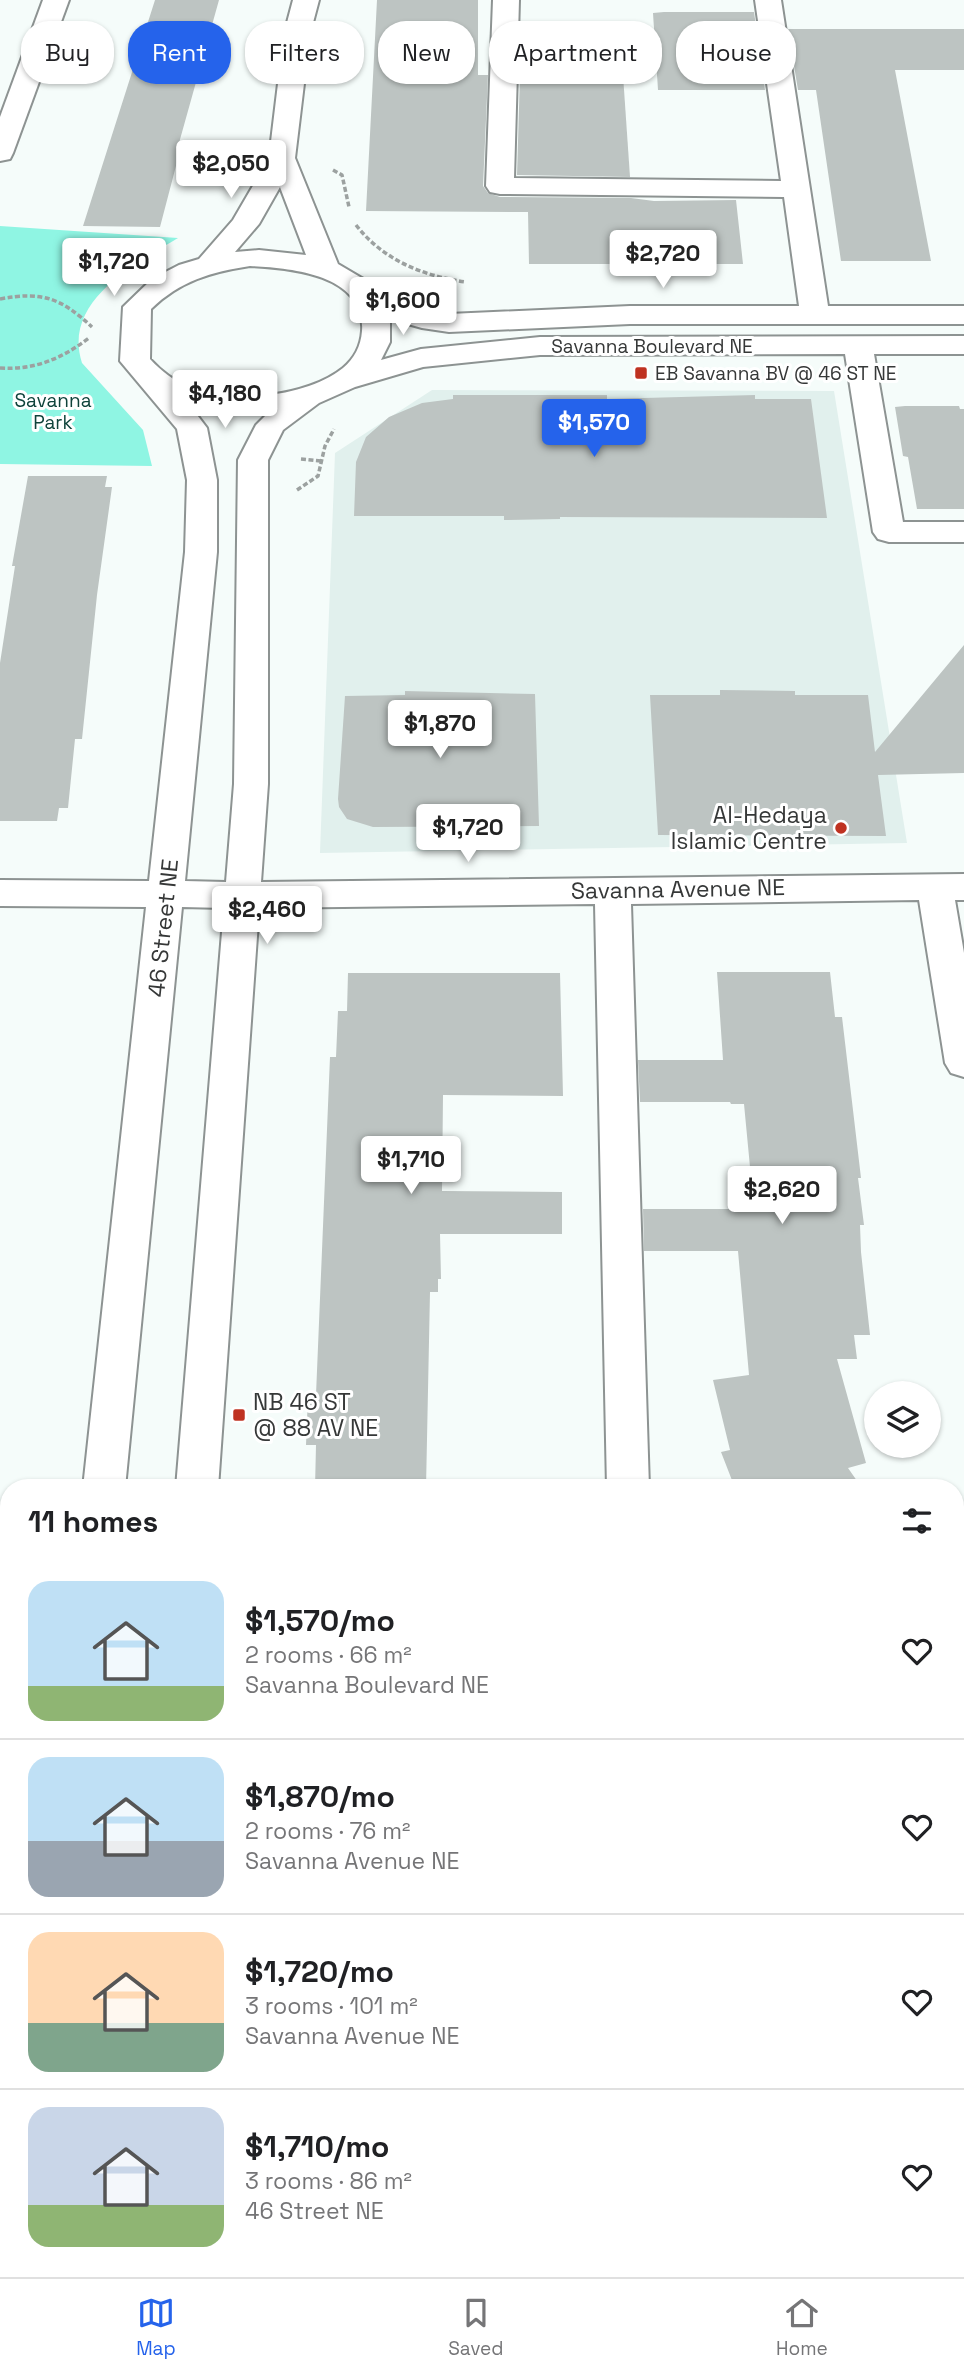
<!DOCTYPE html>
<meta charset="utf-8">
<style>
:root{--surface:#fff;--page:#f6f6f6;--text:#202124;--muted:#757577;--line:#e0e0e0;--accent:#2563eb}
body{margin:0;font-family:"Space Grotesk",sans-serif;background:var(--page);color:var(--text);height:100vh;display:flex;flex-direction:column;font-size:26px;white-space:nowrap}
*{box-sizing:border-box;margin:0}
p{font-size:23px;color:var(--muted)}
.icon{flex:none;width:38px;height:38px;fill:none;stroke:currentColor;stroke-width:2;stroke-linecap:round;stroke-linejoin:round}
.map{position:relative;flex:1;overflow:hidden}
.side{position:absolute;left:0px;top:1479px;width:964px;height:800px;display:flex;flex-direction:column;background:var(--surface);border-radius:28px 28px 0 0;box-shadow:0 2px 5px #0004}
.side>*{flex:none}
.top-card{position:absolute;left:21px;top:21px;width:922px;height:63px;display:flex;gap:14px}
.fabs{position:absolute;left:864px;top:1381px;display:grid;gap:14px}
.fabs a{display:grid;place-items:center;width:77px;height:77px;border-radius:50%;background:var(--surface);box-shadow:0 2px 5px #0004;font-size:35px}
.price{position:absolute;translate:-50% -60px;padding:0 16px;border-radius:7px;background:#fff;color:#222;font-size:23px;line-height:46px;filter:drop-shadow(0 2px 4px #0008)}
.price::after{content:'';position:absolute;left:50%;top:42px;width:21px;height:16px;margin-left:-10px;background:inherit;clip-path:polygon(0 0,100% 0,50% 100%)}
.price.selected{background:var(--accent);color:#fff}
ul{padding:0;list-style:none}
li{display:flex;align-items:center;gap:21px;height:175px;padding:0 28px}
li+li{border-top:2px solid var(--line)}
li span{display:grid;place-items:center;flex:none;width:196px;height:140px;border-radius:21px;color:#555}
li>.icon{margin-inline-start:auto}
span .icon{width:84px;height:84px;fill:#fffc;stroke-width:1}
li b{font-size:30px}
h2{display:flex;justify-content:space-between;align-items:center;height:84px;padding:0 28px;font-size:30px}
.pill{padding:0 24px;border-radius:28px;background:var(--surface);box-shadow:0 2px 5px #0004;font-size:24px;line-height:63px}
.pill.selected{background:var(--accent);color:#fff}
.dock{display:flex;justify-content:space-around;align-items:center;height:98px;border-top:2px solid var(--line);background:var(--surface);font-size:19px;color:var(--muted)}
.dock a{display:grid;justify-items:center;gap:4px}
.dock .selected{color:var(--accent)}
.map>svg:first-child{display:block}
.built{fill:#e1f0ed}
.green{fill:#8ff5e3}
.building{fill:#bdc4c2}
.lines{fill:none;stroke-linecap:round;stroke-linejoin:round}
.minor-casing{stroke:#8d9392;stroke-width:4}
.path-far1{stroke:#9ca1a0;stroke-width:3.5;stroke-dasharray:5 2.5;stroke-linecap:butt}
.path{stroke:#9ca1a0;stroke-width:5;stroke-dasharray:9 4.5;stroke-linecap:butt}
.minor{fill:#fff;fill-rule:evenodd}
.poi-dot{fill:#bf3221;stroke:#fff;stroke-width:2.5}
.labels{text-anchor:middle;stroke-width:6;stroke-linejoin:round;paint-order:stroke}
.far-street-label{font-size:19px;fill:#363838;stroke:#fff}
.far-poi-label{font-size:19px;fill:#363838;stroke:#fff;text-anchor:start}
.far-park-label{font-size:19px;fill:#0f433b;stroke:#fff}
.poi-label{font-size:23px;fill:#363838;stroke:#fff;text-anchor:end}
.street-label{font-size:23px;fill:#363838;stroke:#fff}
</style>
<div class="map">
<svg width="964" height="2277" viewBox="0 0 964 2277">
<rect width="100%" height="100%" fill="#f5fcfa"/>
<polygon class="built" points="432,390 834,391 907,843 320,853 335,453"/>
<path class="green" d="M0,226L178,238C135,264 62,301 82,363L143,430L152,466L0,464Z"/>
<g class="building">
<polygon points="155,0 219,0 179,143 182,143 160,227 83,226"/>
<polygon points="377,0 478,0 478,75 488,75 483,186 488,193 500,197 631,198 654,201 736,200 743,264 529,264 528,212 366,211"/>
<polygon points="664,12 754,12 765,90 658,90 653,13"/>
<polygon points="788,29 964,29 964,70 895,70 931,261 841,261 816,90 798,90"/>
<polygon points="520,75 623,75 630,177 517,175"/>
<polygon points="453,395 607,395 607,399 755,395 755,399 811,399 827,518 560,517 560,519 504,520 504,516 354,516 356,462 366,437 389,417 422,403 453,399"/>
<polygon points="905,406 959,406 960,409 964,409 964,509 917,509 908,457 903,456 895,407"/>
<polygon points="28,476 107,476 105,487 112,487 97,595 82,739 75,739 68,808 59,808 57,821 0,821 0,663 15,566 12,566"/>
<polygon points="964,645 964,773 878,775 886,836 658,835 650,695 720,695 720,690 795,691 795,695 868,695 875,752"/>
<polygon points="405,691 535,694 539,826 373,827 347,819 339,807 338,799 345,696 405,695"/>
<polygon points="717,972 830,972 835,1017 842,1017 861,1178 858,1178 864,1225 860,1225 861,1252 870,1335 854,1335 857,1359 837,1359 866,1463 848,1468 862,1488 735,1488 721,1452 730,1450 713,1380 749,1375 738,1251 644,1251 643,1209 754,1209 744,1104 731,1104 730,1102 640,1102 638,1060 723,1060"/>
<polygon points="348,973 560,973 563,1096 443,1095 442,1191 562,1192 562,1234 440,1234 441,1279 438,1279 438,1292 430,1292 426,1488 315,1488 316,1445 306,1445 308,1395 316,1395 330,1057 336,1057 338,1011 347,1011"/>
</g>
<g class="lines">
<defs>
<g id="minor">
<polygon points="43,0 69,0 13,153 10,159 0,161 0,117"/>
<path d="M293,0H319L310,34L295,158L338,264L411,307L449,314L630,306H799L784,197L500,194L490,192L486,186L493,0H519L514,178L781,181L755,0H781L828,306H964V324H630L449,332L422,328L390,319V342L381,360L421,349L540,337L964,336V354H874L903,522H964V542H889L878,539L873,532L845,354L540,355L423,367L355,387L319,403L283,430L268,460V784L261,882L964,874V900H955L964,953V1077L951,1073L945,1063L919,900L631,904L649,1488H607L595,904L259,908L218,1488H176L224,908L182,907L125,1488H83L146,907L0,906V880L149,881L185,552L187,480L177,429L120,361L123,307L152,279L179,265L199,259L233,220L269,158L284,34ZM280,187L306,255L259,250L235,252L259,224ZM250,266C290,268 366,274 362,331C361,346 354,359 343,368C307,397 231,405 189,387C174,381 161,371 150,359L151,309C180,281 211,272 250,266ZM191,407L232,414L268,413L256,425L238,460L234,784L226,882L185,881L217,552V480L207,428Z"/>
<polygon points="956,1905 964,1905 964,1984 956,1986"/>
<rect x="0" y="1921" width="9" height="48"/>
<polygon points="9,1981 9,2029 0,2030 0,1982"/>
<polygon points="964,2039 964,2089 956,2090 956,2040"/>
<rect x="0" y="2080" width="9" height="50"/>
<polygon points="9,2250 9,2270 50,2270 50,2277 0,2277 0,2265"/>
<rect x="112" y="2270" width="52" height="7"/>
<polygon points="899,2270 951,2270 952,2277 900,2277"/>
</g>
</defs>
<use href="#minor" class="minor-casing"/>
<g class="path-far1">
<polyline points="333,170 342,175 349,207"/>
<path d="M356,225C383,260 423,276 466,282"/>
<path d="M0,299C42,291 61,298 92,327"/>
<path d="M0,368C35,370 61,359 89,338"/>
<polyline points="301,459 321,461"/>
<polyline points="297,490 318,476 325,446 334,429"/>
</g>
<g class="path">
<polyline points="956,1842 964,1841"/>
<polyline points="956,2168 964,2168"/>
</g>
<use href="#minor" class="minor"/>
</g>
<g class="poi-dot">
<rect x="634" y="366" width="14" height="14" rx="3.5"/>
<circle cx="841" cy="828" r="7"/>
<rect x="232" y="1408" width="14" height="14" rx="3.5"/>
</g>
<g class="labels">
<g class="far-street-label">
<text x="652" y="353">Savanna Boulevard NE</text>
</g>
<g class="far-poi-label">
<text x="655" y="380">EB Savanna BV @ 46 ST NE</text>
</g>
<g class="far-park-label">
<text x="53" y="407">Savanna<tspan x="53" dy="22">Park</tspan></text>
</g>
<g class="poi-label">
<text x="827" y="823">Al-Hedaya<tspan x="827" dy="26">Islamic Centre</tspan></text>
<text x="253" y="1410" text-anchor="start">NB 46 ST<tspan x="253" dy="26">@ 88 AV NE</tspan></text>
</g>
<g class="street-label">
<text transform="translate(678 889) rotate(-1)" y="8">Savanna Avenue NE</text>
<text transform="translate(163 928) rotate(-84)" y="8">46 Street NE</text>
</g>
</g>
</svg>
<div class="fabs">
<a><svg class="icon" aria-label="layers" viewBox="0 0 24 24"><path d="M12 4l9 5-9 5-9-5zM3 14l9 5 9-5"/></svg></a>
</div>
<b class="price" style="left:231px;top:200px">$2,050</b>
<b class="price" style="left:663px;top:290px">$2,720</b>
<b class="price" style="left:114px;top:298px">$1,720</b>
<b class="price" style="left:403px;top:337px">$1,600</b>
<b class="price" style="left:225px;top:430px">$4,180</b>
<b class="price selected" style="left:594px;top:459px">$1,570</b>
<b class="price" style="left:440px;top:760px">$1,870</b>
<b class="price" style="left:468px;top:864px">$1,720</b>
<b class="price" style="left:267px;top:946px">$2,460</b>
<b class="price" style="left:411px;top:1196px">$1,710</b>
<b class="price" style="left:782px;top:1226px">$2,620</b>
<div class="top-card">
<a class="pill">Buy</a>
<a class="pill selected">Rent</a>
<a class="pill">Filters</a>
<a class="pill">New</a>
<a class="pill">Apartment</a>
<a class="pill">House</a>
</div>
<section class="side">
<h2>11 homes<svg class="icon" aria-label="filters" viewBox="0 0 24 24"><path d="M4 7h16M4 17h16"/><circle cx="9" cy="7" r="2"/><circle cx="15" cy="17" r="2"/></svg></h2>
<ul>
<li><span style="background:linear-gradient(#bfe0f5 75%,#8fb573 0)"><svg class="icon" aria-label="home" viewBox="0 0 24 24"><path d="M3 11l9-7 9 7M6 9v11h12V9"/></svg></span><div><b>$1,570/mo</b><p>2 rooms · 66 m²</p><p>Savanna Boulevard NE</p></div><svg class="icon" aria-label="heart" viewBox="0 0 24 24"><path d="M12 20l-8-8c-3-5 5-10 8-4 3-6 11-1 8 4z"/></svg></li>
<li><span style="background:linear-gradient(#bfe0f5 60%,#9aa5b1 0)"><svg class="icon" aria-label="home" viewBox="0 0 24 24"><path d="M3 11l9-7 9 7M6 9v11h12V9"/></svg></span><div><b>$1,870/mo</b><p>2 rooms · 76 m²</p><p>Savanna Avenue NE</p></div><svg class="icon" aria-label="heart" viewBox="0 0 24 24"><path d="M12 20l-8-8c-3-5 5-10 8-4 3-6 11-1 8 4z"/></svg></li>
<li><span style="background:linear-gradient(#ffd9b3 65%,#7fa58c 0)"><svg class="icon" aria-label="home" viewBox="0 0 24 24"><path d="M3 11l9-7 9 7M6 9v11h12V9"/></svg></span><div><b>$1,720/mo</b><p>3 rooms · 101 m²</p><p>Savanna Avenue NE</p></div><svg class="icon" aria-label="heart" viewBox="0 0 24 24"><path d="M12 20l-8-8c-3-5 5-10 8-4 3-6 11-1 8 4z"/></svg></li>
<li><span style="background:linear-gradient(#c9d6e8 70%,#8fb573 0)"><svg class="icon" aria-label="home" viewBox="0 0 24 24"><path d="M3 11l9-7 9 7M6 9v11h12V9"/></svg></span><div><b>$1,710/mo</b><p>3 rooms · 86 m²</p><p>46 Street NE</p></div><svg class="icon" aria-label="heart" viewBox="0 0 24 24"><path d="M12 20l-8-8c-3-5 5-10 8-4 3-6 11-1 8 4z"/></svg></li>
</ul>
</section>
</div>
<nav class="dock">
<a class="selected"><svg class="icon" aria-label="map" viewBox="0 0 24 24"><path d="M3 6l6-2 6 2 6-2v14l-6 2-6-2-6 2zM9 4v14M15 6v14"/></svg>Map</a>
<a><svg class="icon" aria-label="saved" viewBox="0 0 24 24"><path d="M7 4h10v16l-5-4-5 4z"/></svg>Saved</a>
<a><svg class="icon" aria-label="home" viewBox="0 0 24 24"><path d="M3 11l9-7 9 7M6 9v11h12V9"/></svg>Home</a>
</nav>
